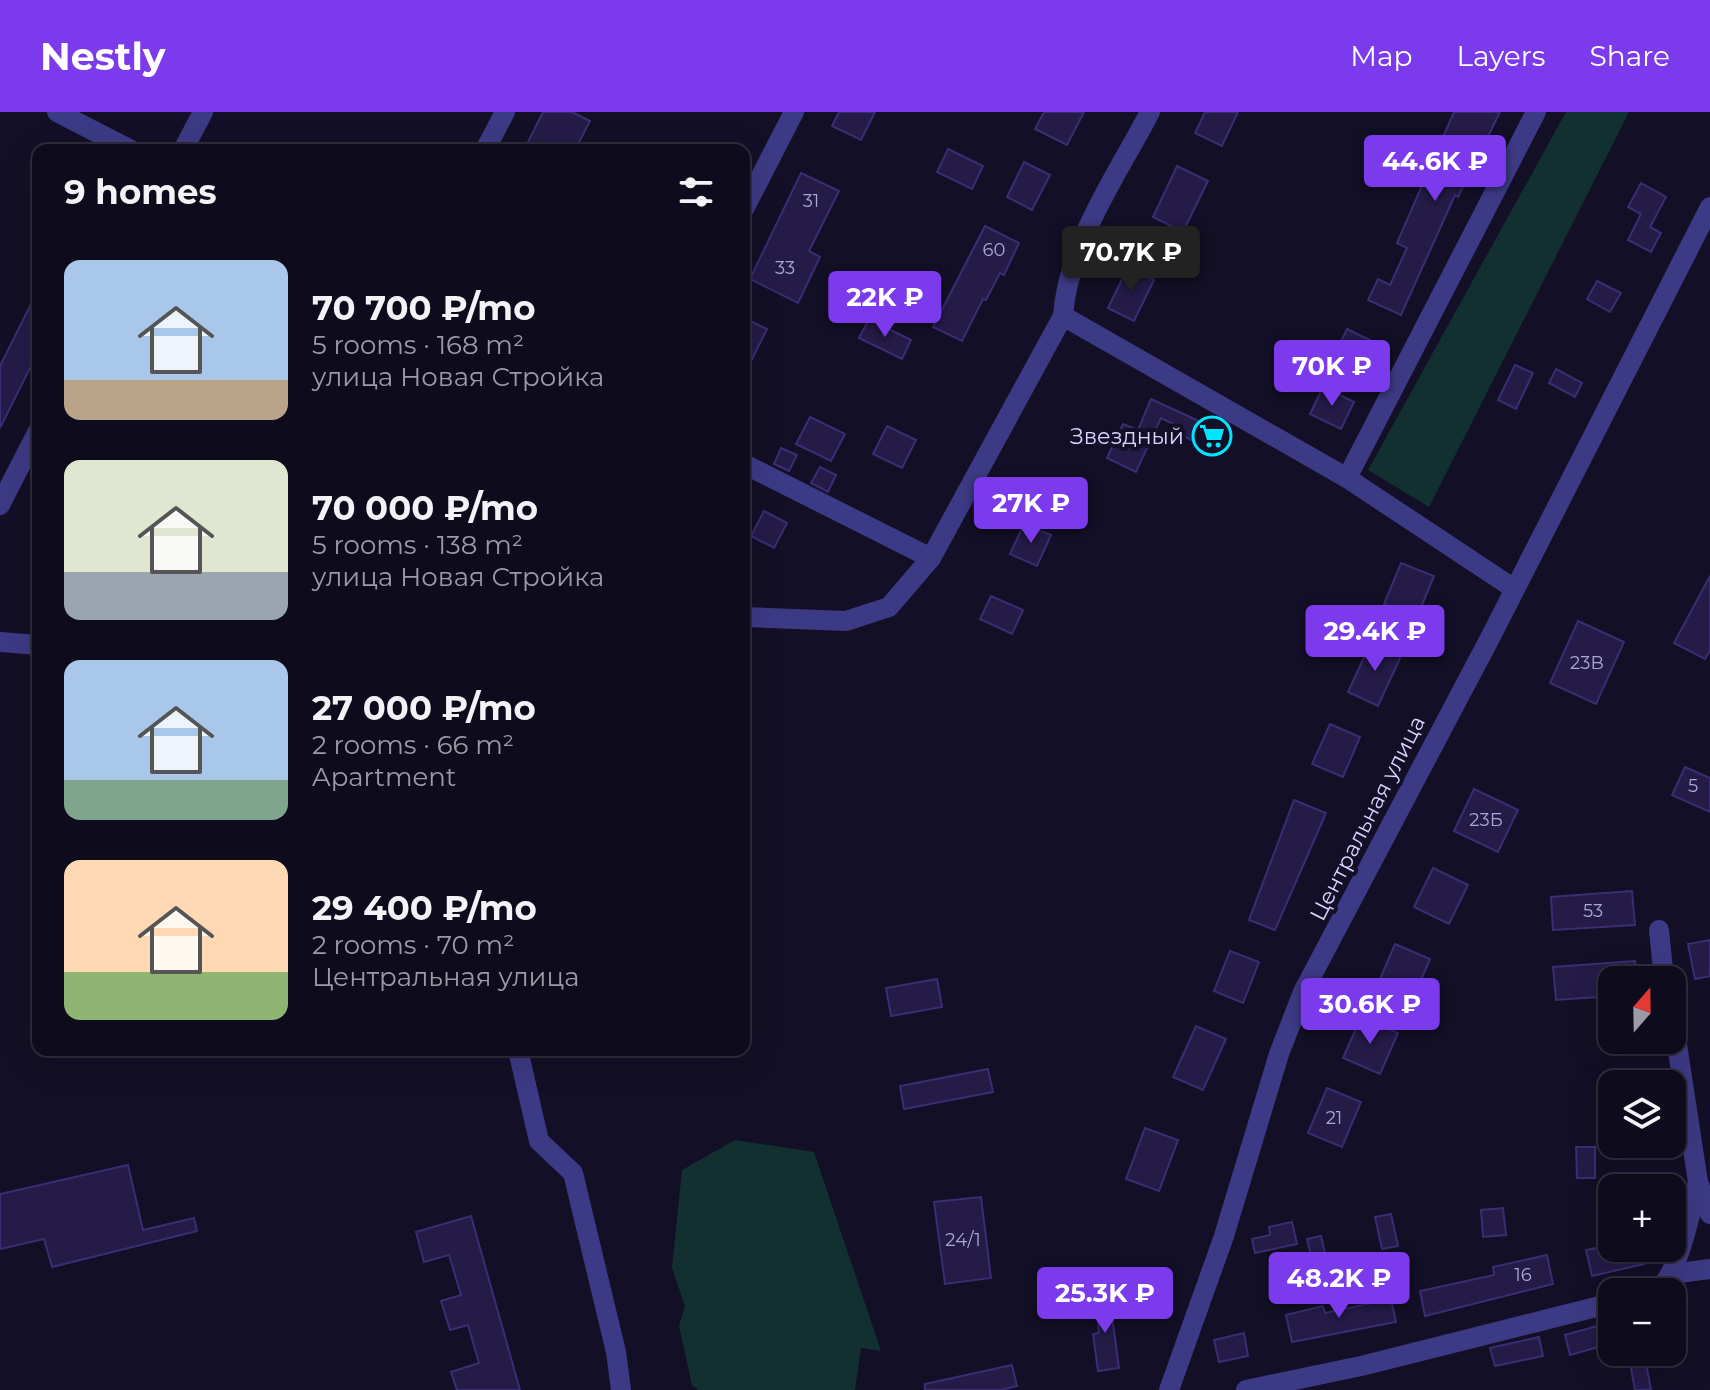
<!DOCTYPE html>
<meta charset="utf-8">
<style>
:root{--surface:#0e0b1c;--page:#1c1929;--text:#f1f3f6;--muted:#9b9ba3;--line:#2e2b3b;--accent:#7c3aed}
body{margin:0;font-family:Montserrat,sans-serif;background:var(--page);color:var(--text);height:100vh;display:flex;flex-direction:column;font-size:30px;white-space:nowrap}
*{box-sizing:border-box;margin:0}
p{font-size:26px;color:var(--muted)}
.icon{flex:none;width:44px;height:44px;fill:none;stroke:currentColor;stroke-width:2;stroke-linecap:round;stroke-linejoin:round}
.map{position:relative;flex:1;overflow:hidden}
.side{position:absolute;left:32px;top:32px;width:718px;height:912px;display:flex;flex-direction:column;background:var(--surface);border-radius:16px;box-shadow:0 8px 32px #0002,0 0 0 2px var(--line)}
.side>*{flex:none}
.needle{width:52px;rotate:20deg}
.buttons{position:absolute;left:1598px;top:854px;display:grid;gap:16px}
.buttons a{display:grid;place-items:center;width:88px;height:88px;border-radius:16px;background:var(--surface);box-shadow:0 8px 32px #0002,0 0 0 2px var(--line);font-size:40px}
.price{position:absolute;translate:-50% -68px;padding:0 18px;border-radius:8px;background:var(--accent);color:#fff;font-size:26px;line-height:52px;filter:drop-shadow(0 2px 4px #0008)}
.price::after{content:'';position:absolute;left:50%;top:48px;width:24px;height:18px;margin-left:-12px;background:inherit;clip-path:polygon(0 0,100% 0,50% 100%)}
.price.active{background:#222;color:#fff}
ul{padding:0;list-style:none}
li{display:flex;align-items:center;gap:24px;height:200px;padding:0 32px}
li span{display:grid;place-items:center;flex:none;width:224px;height:160px;border-radius:16px;color:#555}
li>.icon{margin-inline-start:auto}
span .icon{width:96px;height:96px;fill:#fffc;stroke-width:1}
li b{font-size:34px}
h2{display:flex;justify-content:space-between;align-items:center;height:96px;padding:0 32px;font-size:34px}
header{display:flex;align-items:center;gap:48px;box-sizing:border-box;height:112px;padding:0 40px;background:var(--accent);color:#fff}
header strong{font-size:38px}
nav{display:flex;gap:44px;margin-inline-start:auto;font-size:28px}
.map>svg:first-child{display:block}
.green{fill:#12302f}
.building{fill:#241b47;stroke:#3b2d73;stroke-width:2}
.lines{fill:none;stroke-linecap:round;stroke-linejoin:round}
.minor{stroke:#3d3a85;stroke-width:20}
.labels{text-anchor:middle;stroke-width:8;stroke-linejoin:round;paint-order:stroke}
.number-label{font-size:18px;fill:#aca6d1}
.poi-label{font-size:22px;fill:#d9d4ff;stroke:#130f26;text-anchor:end}
.street-label{font-size:22px;fill:#d9d4ff;stroke:#130f26}
</style>
<header>
<strong>Nestly</strong>
<nav><a>Map</a><a>Layers</a><a>Share</a></nav>
</header>
<div class="map">
<svg width="1710" height="1278" viewBox="0 0 1710 1278">
<rect width="100%" height="100%" fill="#130f26"/>
<g class="green">
<polygon points="1566,0 1629,0 1429,395 1368,358"/>
<polygon points="735,1028 814,1040 881,1239 861,1236 855,1278 698,1278 692,1273 679,1214 685,1194 672,1156 682,1058"/>
</g>
<g class="building">
<polygon points="543,0 572,0 590,9 575,38 524,38"/>
<polygon points="839,0 875,0 861,28 832,14"/>
<polygon points="1044,0 1084,0 1067,33 1035,17"/>
<polygon points="1205,0 1238,0 1222,34 1195,21"/>
<polygon points="1454,0 1500,0 1458,85 1455,83 1401,203 1368,188 1378,167 1390,173 1407,136 1397,131"/>
<polygon points="948,37 983,54 972,77 937,60"/>
<polygon points="1024,50 1050,63 1032,98 1007,85"/>
<polygon points="1177,54 1208,69 1183,120 1153,105"/>
<polygon points="801,61 839,79 809,139 820,145 798,191 750,167"/>
<polygon points="1641,71 1666,85 1650,115 1661,121 1651,140 1628,128 1641,102 1628,95"/>
<polygon points="985,114 1019,131 1004,163 1000,161 986,188 983,187 962,229 933,215"/>
<polygon points="1128,155 1154,168 1134,209 1108,196"/>
<polygon points="1597,169 1621,181 1610,200 1587,187"/>
<polygon points="38,178 38,240 0,316 0,254"/>
<polygon points="744,206 767,217 744,263"/>
<polygon points="869,207 911,228 902,247 859,226"/>
<polygon points="1347,217 1382,234 1369,259 1335,242"/>
<polygon points="1515,253 1533,261 1516,297 1498,288"/>
<polygon points="1556,257 1582,271 1575,285 1549,271"/>
<polygon points="1323,275 1354,290 1341,317 1310,302"/>
<polygon points="1151,287 1229,323 1220,342 1181,323 1184,317 1161,306 1136,360 1107,346 1123,312 1138,318"/>
<polygon points="810,305 845,322 831,349 796,332"/>
<polygon points="887,314 916,328 902,356 873,342"/>
<polygon points="781,336 797,343 789,359 774,352"/>
<polygon points="820,355 836,363 828,380 811,371"/>
<polygon points="764,399 787,411 774,436 751,424"/>
<polygon points="1024,412 1051,423 1037,454 1010,442"/>
<polygon points="1401,451 1434,464 1417,505 1384,492"/>
<polygon points="1710,464 1710,538 1705,547 1674,531"/>
<polygon points="991,484 1023,498 1012,522 980,507"/>
<polygon points="1578,509 1624,530 1596,592 1550,571"/>
<polygon points="1372,528 1402,542 1378,594 1348,580"/>
<polygon points="1330,612 1360,625 1343,665 1312,652"/>
<polygon points="1685,655 1710,666 1710,700 1672,683"/>
<polygon points="1474,677 1518,698 1498,740 1454,719"/>
<polygon points="1294,688 1326,701 1275,818 1249,808"/>
<polygon points="1433,756 1468,773 1449,812 1414,795"/>
<polygon points="1632,779 1635,813 1553,818 1551,785"/>
<polygon points="1710,828 1710,864 1695,867 1688,832"/>
<polygon points="1395,832 1430,847 1412,889 1377,874"/>
<polygon points="1230,839 1259,850 1243,891 1214,879"/>
<polygon points="1635,849 1636,868 1612,868 1612,884 1556,888 1553,855"/>
<polygon points="937,867 942,895 891,904 886,876"/>
<polygon points="1361,905 1398,921 1380,962 1343,946"/>
<polygon points="1196,914 1226,927 1203,978 1173,965"/>
<polygon points="988,957 993,980 904,997 900,974"/>
<polygon points="1327,976 1361,990 1342,1035 1308,1021"/>
<polygon points="1145,1016 1178,1028 1159,1079 1126,1067"/>
<polygon points="1576,1035 1595,1035 1595,1066 1577,1066"/>
<polygon points="128,1053 143,1118 194,1106 197,1119 52,1155 44,1127 0,1137 0,1082"/>
<polygon points="981,1085 991,1166 945,1172 934,1090"/>
<polygon points="1503,1096 1506,1123 1483,1125 1481,1098"/>
<polygon points="1391,1102 1398,1134 1382,1137 1375,1105"/>
<polygon points="471,1104 520,1278 457,1278 451,1260 479,1251 468,1213 450,1218 441,1189 461,1183 449,1143 424,1150 416,1120"/>
<polygon points="1292,1110 1297,1132 1255,1141 1252,1127 1270,1123 1269,1115"/>
<polygon points="1321,1124 1326,1145 1312,1148 1307,1127"/>
<polygon points="1612,1133 1612,1136 1641,1136 1644,1152 1592,1164 1586,1138"/>
<polygon points="1547,1143 1553,1172 1425,1204 1420,1179 1494,1163 1493,1155"/>
<polygon points="1109,1181 1119,1256 1098,1259 1093,1222 1099,1221 1095,1182"/>
<polygon points="1391,1187 1396,1210 1292,1230 1286,1203 1323,1194 1325,1201"/>
<polygon points="1604,1212 1609,1232 1570,1243 1565,1223"/>
<polygon points="1244,1221 1248,1244 1219,1250 1214,1228"/>
<polygon points="1539,1225 1543,1244 1495,1254 1490,1236"/>
<polygon points="1628,1240 1644,1240 1651,1278 1635,1278"/>
<polygon points="1012,1253 1017,1274 1001,1278 925,1278 925,1272"/>
</g>
<g class="lines">
<g class="minor">
<polyline points="57,0 131,38"/>
<polyline points="183,38 203,0"/>
<polyline points="485,38 505,0"/>
<polyline points="744,97 794,0"/>
<polyline points="1063,204 1347,366 1513,476"/>
<polyline points="744,352 931,446"/>
<polyline points="1347,366 1536,0"/>
<polyline points="0,393 38,319"/>
<path d="M744,505L846,509L889,495L931,446L1063,204C1068,132 1117,63 1150,0"/>
<polyline points="0,530 38,533"/>
<polyline points="1659,818 1664,868"/>
<polyline points="1672,900 1698,1070 1710,1102"/>
<polyline points="518,938 539,1029 573,1061 616,1240 621,1278"/>
<polyline points="1672,1162 1710,1157"/>
<path d="M1653,1180C1678,1171 1691,1096 1698,1070"/>
<polyline points="1169,1278 1224,1124 1279,942 1303,880 1490,526 1710,95"/>
<polyline points="1246,1278 1361,1254 1612,1191"/>
</g>
</g>
<defs>
<symbol id="supermarket-ring" viewBox="-11 -11 22 22"><circle r="9.5" fill="#130f26" stroke="#00e5ff" stroke-width="1.5"/><path d="M-6-5.5h2.5l.6 2H6L4.5 2H-2.5L-4.4-4H-6ZM-1.5 3.2a1.3 1.3 0 1 0 .1 0ZM3 3.2a1.3 1.3 0 1 0 .1 0Z" fill="#00e5ff"/></symbol>
</defs>
<g fill-rule="evenodd">
<use href="#supermarket-ring" x="1190" y="302" width="44" height="44"/>
</g>
<g class="labels">
<g class="number-label">
<text x="811" y="95">31</text>
<text x="994" y="144">60</text>
<text x="785" y="162">33</text>
<text x="1587" y="557">23В</text>
<text x="1693" y="680">5</text>
<text x="1486" y="714">23Б</text>
<text x="1593" y="805">53</text>
<text x="1334" y="1012">21</text>
<text x="963" y="1134">24/1</text>
<text x="1523" y="1169">16</text>
</g>
<g class="poi-label">
<text x="1184" y="332">Звездный</text>
</g>
<g class="street-label">
<text transform="translate(1367 706) rotate(-63)" y="8">Центральная улица</text>
</g>
</g>
</svg>
<div class="buttons">
<a><svg class="needle" viewBox="-14 -14 28 28"><path d="M0-13l5 13h-10z" fill="#e53935"/><path d="M0 13l5-13h-10z" fill="#9b9ba3"/></svg></a>
<a><svg class="icon" aria-label="layers" viewBox="0 0 24 24"><path d="M12 4l9 5-9 5-9-5zM3 14l9 5 9-5"/></svg></a>
<a>+</a>
<a>−</a>
</div>
<b class="price" style="left:1435px;top:91px">44.6K ₽</b>
<b class="price active" style="left:1131px;top:182px">70.7K ₽</b>
<b class="price" style="left:885px;top:227px">22K ₽</b>
<b class="price" style="left:1332px;top:296px">70K ₽</b>
<b class="price" style="left:1031px;top:433px">27K ₽</b>
<b class="price" style="left:1375px;top:561px">29.4K ₽</b>
<b class="price" style="left:1370px;top:934px">30.6K ₽</b>
<b class="price" style="left:1339px;top:1208px">48.2K ₽</b>
<b class="price" style="left:1105px;top:1223px">25.3K ₽</b>
<section class="side">
<h2>9 homes<svg class="icon" aria-label="filters" viewBox="0 0 24 24"><path d="M4 7h16M4 17h16"/><circle cx="9" cy="7" r="2"/><circle cx="15" cy="17" r="2"/></svg></h2>
<ul>
<li><span style="background:linear-gradient(#a9c7e8 75%,#b9a48a 0)"><svg class="icon" aria-label="home" viewBox="0 0 24 24"><path d="M3 11l9-7 9 7M6 9v11h12V9"/></svg></span><div><b>70 700 ₽/mo</b><p>5 rooms · 168 m²</p><p>улица Новая Стройка</p></div></li>
<li><span style="background:linear-gradient(#dfe7d0 70%,#9aa5b1 0)"><svg class="icon" aria-label="home" viewBox="0 0 24 24"><path d="M3 11l9-7 9 7M6 9v11h12V9"/></svg></span><div><b>70 000 ₽/mo</b><p>5 rooms · 138 m²</p><p>улица Новая Стройка</p></div></li>
<li><span style="background:linear-gradient(#a9c7e8 75%,#7fa58c 0)"><svg class="icon" aria-label="home" viewBox="0 0 24 24"><path d="M3 11l9-7 9 7M6 9v11h12V9"/></svg></span><div><b>27 000 ₽/mo</b><p>2 rooms · 66 m²</p><p>Apartment</p></div></li>
<li><span style="background:linear-gradient(#ffd9b3 70%,#8fb573 0)"><svg class="icon" aria-label="home" viewBox="0 0 24 24"><path d="M3 11l9-7 9 7M6 9v11h12V9"/></svg></span><div><b>29 400 ₽/mo</b><p>2 rooms · 70 m²</p><p>Центральная улица</p></div></li>
</ul>
</section>
</div>
